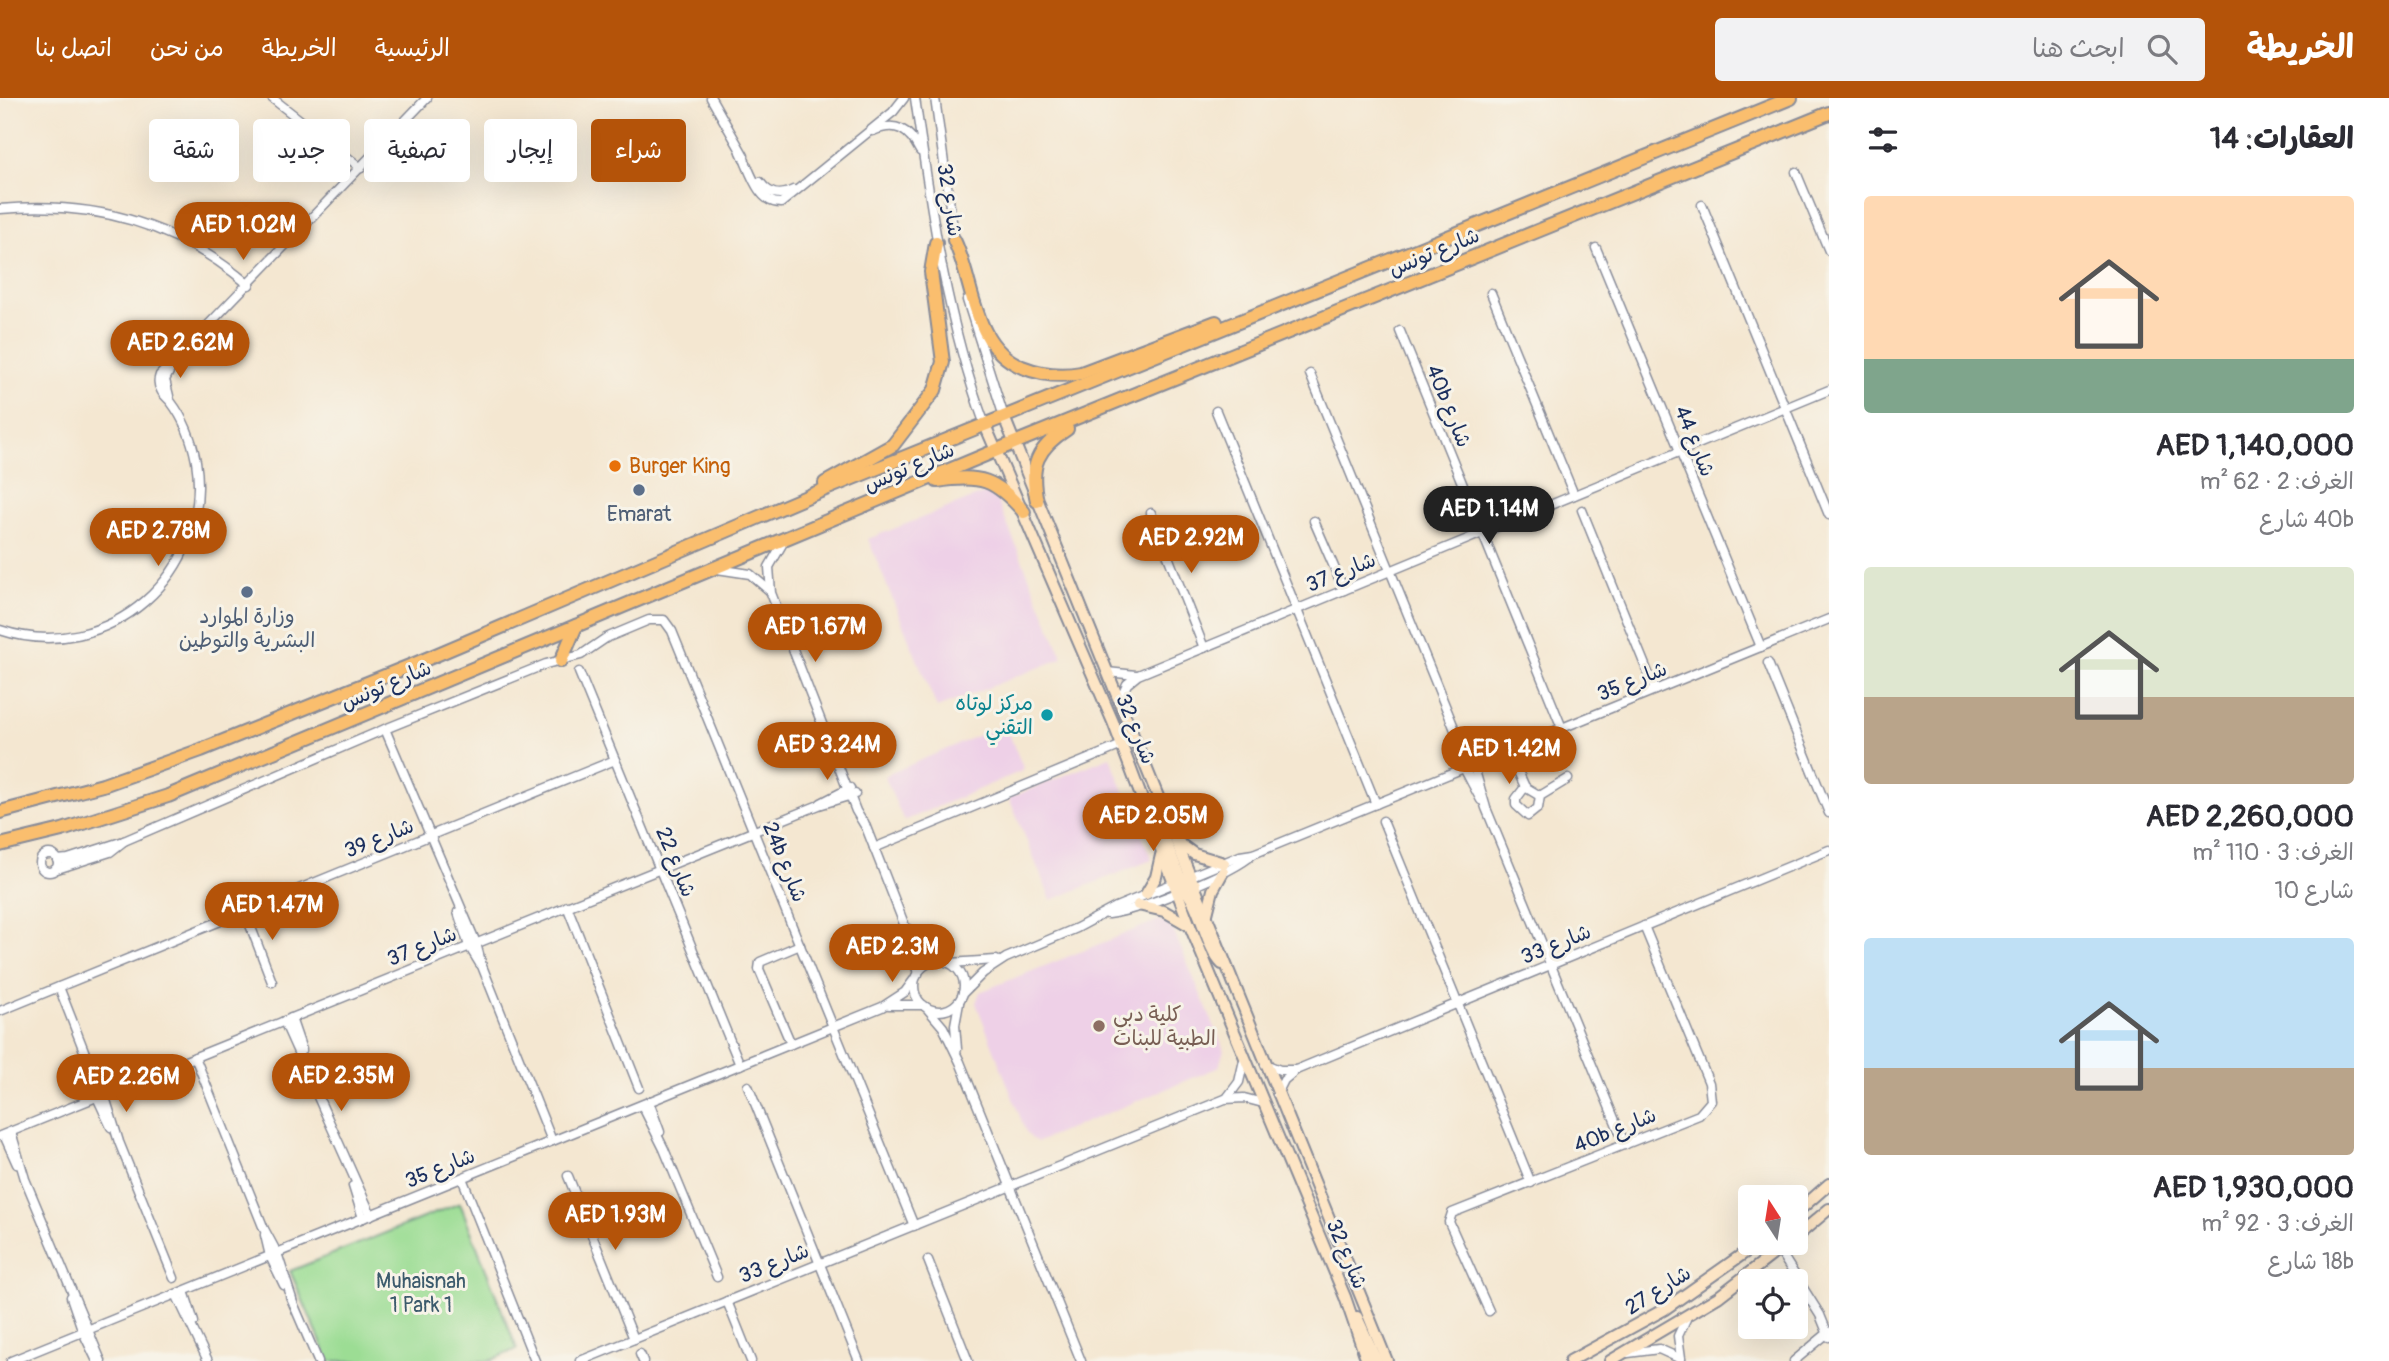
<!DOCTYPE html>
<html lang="ar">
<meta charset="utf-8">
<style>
:root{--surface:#fff;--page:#f2f2f3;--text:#2b2b33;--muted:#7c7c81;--accent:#b45309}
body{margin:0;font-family:Pangolin,"Playpen Sans Arabic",sans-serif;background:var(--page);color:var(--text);direction:rtl;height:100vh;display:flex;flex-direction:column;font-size:26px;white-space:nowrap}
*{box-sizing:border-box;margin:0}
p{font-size:23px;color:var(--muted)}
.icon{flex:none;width:38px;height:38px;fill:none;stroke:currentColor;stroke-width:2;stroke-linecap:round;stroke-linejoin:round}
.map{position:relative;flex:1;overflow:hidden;direction:ltr}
.side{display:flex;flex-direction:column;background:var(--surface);width:560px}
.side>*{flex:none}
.guide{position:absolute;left:21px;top:21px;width:665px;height:63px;direction:rtl;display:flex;gap:14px}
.needle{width:46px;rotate:348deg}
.controls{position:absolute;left:1738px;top:1087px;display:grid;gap:14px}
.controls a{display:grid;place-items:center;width:70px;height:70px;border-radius:7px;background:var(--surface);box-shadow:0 7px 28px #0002;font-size:35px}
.price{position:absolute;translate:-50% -60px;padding:0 16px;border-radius:24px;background:var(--accent);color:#fff;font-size:23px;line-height:46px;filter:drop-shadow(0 2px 4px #0008)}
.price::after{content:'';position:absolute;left:50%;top:42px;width:21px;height:16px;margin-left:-10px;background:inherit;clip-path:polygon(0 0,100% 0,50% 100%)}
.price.active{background:#222;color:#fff}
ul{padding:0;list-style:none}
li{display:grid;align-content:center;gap:14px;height:371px;padding:0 35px}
li span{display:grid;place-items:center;height:217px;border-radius:7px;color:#555}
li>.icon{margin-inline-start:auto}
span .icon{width:126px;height:126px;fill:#fffc;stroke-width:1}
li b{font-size:30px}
h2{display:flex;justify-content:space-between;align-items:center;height:84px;padding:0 35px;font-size:30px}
.tag{padding:0 24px;border-radius:7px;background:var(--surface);box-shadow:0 7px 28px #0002;font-size:24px;line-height:63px}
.tag.active{background:var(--accent);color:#fff}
header{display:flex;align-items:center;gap:42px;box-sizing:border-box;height:98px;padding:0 35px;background:var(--accent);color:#fff}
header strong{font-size:33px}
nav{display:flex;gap:38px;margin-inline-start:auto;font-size:24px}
.search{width:490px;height:63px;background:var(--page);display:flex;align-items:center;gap:18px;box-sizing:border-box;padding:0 24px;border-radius:7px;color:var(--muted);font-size:26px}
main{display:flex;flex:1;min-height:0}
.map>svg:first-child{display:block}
.built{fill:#eed0e7}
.green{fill:#9cdd94;stroke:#5c8679;stroke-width:2}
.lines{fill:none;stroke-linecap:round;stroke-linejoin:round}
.street-casing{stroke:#888b98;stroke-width:11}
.secondary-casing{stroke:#888b98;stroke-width:14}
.primary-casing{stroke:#888b98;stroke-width:16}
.street{stroke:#fff;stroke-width:8}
.secondary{stroke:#fde5c5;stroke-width:10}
.primary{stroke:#fabe6e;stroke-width:12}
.food-dot{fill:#e8710a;stroke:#f7f3e8;stroke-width:2.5}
.service-dot{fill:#5c6f8a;stroke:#f7f3e8;stroke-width:2.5}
.culture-dot{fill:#0f9aa8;stroke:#f7f3e8;stroke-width:2.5}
.education-dot{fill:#8d6e63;stroke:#f7f3e8;stroke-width:2.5}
.labels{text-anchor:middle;stroke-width:6;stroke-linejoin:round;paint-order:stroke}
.street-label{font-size:21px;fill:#1b2f5e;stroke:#f7f3e8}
.food-label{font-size:21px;fill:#c56008;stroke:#f7f3e8;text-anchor:start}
.service-label{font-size:21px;fill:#4e5e75;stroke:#f7f3e8}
.culture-label{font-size:21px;fill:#0d838f;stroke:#f7f3e8;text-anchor:end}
.education-label{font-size:21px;fill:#785e54;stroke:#f7f3e8;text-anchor:start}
.park-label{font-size:21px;fill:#3b5a6c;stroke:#f7f3e8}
</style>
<header>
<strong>الخريطة</strong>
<div class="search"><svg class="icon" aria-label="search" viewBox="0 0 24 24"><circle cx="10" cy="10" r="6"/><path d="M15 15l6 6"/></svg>ابحث هنا</div>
<nav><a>الرئيسية</a><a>الخريطة</a><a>من نحن</a><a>اتصل بنا</a></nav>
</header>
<main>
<section class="side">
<h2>العقارات: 14<svg class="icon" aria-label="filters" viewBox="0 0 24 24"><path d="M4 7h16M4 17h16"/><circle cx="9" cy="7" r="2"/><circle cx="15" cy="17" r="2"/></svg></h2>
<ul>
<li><span style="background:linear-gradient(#ffd9b3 75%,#7fa58c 0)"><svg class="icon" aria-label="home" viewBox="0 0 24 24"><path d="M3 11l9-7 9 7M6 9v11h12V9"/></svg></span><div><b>AED 1,140,000</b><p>الغرف: 2 · 62 m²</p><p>40b شارع</p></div></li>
<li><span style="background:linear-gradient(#dfe7d0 60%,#b9a48a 0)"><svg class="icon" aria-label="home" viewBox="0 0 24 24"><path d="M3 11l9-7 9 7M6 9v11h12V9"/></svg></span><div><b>AED 2,260,000</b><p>الغرف: 3 · 110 m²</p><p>شارع 10</p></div></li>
<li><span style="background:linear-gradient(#bfe0f5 60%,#b9a48a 0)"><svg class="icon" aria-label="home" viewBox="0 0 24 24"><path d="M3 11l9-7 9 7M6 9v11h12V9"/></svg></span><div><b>AED 1,930,000</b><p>الغرف: 3 · 92 m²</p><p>18b شارع</p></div></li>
</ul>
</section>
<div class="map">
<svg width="1829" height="1263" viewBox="0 0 1829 1263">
<rect width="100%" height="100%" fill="#f7f3e8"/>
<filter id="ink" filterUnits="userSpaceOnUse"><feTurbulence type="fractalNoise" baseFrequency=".0143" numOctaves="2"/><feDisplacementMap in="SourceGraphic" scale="14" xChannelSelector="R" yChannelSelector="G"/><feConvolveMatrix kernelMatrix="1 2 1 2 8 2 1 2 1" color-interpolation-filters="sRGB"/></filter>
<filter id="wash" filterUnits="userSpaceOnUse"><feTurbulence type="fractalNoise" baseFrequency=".00686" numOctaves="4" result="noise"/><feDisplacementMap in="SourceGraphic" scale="28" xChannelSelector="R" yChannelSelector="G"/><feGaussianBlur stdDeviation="1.57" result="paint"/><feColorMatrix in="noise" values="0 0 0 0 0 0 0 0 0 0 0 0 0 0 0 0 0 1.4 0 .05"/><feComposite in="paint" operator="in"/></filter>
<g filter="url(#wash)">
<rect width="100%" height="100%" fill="#f4e7d1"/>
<g class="built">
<polygon points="993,392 1063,560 937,610 868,441"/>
<polygon points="1005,626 1024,672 904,723 884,678"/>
<polygon points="1110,659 1152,762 1051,802 1009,700"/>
<polygon points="1159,822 1171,827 1224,951 1219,969 1038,1044 1032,1041 1026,1034 976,905 980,894"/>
</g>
<polygon class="green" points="460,1105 517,1251 489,1263 329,1263 290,1173"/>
</g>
<g filter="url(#ink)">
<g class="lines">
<defs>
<g id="street">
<polyline points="272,0 361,70"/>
<polyline points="711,0 744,58"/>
<path d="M915,0C931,111 946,221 985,327"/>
<polyline points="935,0 955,145"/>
<path d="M873,33C896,23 909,31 920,53"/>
<path d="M741,54C750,72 758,106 781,105L893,14L904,0"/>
<polyline points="1796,74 1829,153"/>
<path d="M760,84C769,97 780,99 793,92"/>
<polyline points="1702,107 1829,417"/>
<path d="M0,111C94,102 177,125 249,187"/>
<polyline points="1596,150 1761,549"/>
<polyline points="1491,195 1574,397"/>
<polyline points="967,202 1004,319"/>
<polyline points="1400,233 1562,630"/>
<polyline points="1310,276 1464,654"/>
<polyline points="169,298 165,282 172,268"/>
<polyline points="1216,313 1376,706"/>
<polyline points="1582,412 1655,592"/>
<polyline points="1151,415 1204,550"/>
<polyline points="1314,423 1344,492"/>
<polyline points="784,443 769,469 771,495 856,713 865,728"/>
<polyline points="717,471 750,476 770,493"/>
<path d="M0,532C108,568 214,475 196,363C192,342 184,321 171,304C168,300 163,297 161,292C158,287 158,282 160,277L427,0"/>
<polyline points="1768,565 1829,715"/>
<polyline points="579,574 740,967"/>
<polyline points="1107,574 1136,577"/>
<polyline points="1119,603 1127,586 1138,577 1829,292"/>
<polyline points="385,631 476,845 482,868 552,1043"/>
<polyline points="1509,653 1525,689 1540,698"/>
<polyline points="1473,666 1486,710 1625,1047"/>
<polyline points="1464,670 1481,702"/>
<polyline points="1525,689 1516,701 1516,707 1528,718 1538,710 1540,698 1568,681"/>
<polyline points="821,705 850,690"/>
<polyline points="1383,723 1531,1085"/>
<polyline points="864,724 906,831 918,876"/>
<polyline points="874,750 1122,647"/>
<circle cx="49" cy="765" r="9"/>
<polyline points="57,762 68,761 124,743 385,631 546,566 581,557 606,540 649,522 664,522 672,533 914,1128"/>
<polyline points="54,772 110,754 124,743"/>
<polyline points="567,808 639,990"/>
<polyline points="245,814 272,884"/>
<polyline points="458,814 469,848 480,866"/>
<path d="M1108,816C1137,813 1232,776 1253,756"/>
<polyline points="909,831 943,863"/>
<circle cx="939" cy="888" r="25"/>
<polyline points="950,865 996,862"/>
<polyline points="59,889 90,968"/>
<polyline points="963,895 983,875 1006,860 1077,830 1116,809 1240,758 1253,756 1829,521"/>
<polyline points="889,907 923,907"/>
<polyline points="926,909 943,929 960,964 1081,1263"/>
<polyline points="0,913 615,662"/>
<polyline points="291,920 302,952"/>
<polyline points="284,923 371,1117"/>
<polyline points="791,946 759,871 760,864 800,847"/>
<polyline points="957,951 955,927 959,905"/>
<polyline points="195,959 264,1131 277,1155 292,1201"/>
<polyline points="1265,966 1280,972 1296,972 1829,752"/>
<polyline points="748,988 859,1263"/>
<polyline points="104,996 119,1044 174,1180"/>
<polyline points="1277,996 1284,982 1296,972"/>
<polyline points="97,999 111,1029"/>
<polyline points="1227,1000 1239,984 1244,962"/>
<polyline points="649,1004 660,1034"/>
<polyline points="642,1007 664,1051 717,1179"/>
<polyline points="11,1034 25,1081 101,1263"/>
<polyline points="4,1037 17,1066"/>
<polyline points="0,1038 819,707 855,696"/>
<polyline points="568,1078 634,1241"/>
<polyline points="462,1080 535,1263"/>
<polyline points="353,1088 363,1120"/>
<polyline points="265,1137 270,1158 284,1187"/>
<polyline points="1779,1152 1820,1217 1829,1239"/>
<polyline points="928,1162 968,1263"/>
<polyline points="184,1193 194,1224"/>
<polyline points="176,1196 208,1263"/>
<polyline points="290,1198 318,1263"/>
<polyline points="71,1199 83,1234 97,1263"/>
<polyline points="727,1203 751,1263"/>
<polyline points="1489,1213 1449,1124 1452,1115 1699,1017 1711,1003 1709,985 1644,828"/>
<polyline points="1628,1255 1659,1251 1681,1261"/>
<polyline points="640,1256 643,1263"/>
<polyline points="1681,1260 1678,1238 1686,1221"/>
<polyline points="11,1263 882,909 905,894 916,879"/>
<polyline points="580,1263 1225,1001 1244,1000 1263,1005"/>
<polyline points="1794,1263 1829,1234"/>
</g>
<g id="secondary">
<polyline points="1004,319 1387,1263"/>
<polyline points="985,327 1113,624 1190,828 1345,1199 1367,1263"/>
<polyline points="1152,710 1180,779 1186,785 1195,786"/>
<polyline points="1179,745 1194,756 1224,765"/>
<path d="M1175,786C1200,793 1203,847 1222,866"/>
<polyline points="1146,796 1156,779 1161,757"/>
<polyline points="1138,807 1164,813 1190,828"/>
<polyline points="1207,816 1213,792 1223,774"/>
<polyline points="1796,1115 1829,1086"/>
<polyline points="1796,1139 1829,1111"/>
<polyline points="1357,1219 1377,1263"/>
<polyline points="1570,1263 1665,1211 1760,1144"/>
<polyline points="1610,1263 1718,1199 1789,1144"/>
</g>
<g id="primary">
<path d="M954,142C975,186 971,247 1022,269C1042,277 1060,279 1081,275L1216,224"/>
<path d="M937,383C981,376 995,381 1024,414"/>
<polyline points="825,385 893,347 935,292 943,264 931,174 936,145"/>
<path d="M1037,403C1029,368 1037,350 1067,331"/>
<polyline points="561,563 576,528"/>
<polyline points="0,714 103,687 201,652 417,565 811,397 1791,0"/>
<polyline points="0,747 62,732 168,698 1014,345 1829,15"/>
</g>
</defs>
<use href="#street" class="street-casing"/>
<use href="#secondary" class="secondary-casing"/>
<use href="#primary" class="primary-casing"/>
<use href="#street" class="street"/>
<use href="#secondary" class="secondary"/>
<use href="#primary" class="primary"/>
</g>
</g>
<circle class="food-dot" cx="615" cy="368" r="7"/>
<g class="service-dot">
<circle cx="639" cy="392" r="7"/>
<circle cx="247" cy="494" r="7"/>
</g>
<circle class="culture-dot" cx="1047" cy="617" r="7"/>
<circle class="education-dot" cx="1099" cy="928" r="7"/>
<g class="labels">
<g class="street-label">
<text transform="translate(950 102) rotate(81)" y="7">شارع 32</text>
<text transform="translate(1434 154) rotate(-22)" y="7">شارع تونس</text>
<text transform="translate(1449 308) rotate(68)" y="7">40b شارع</text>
<text transform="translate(1695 343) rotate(68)" y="7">شارع 44</text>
<text transform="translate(909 369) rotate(-23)" y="7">شارع تونس</text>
<text transform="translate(1341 474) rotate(-22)" y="7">شارع 37</text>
<text transform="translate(1632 583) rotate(-22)" y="7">شارع 35</text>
<text transform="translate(386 587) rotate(-23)" y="7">شارع تونس</text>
<text transform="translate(1136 631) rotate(68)" y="7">شارع 32</text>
<text transform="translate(379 740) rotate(-22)" y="7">شارع 39</text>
<text transform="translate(676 764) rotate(68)" y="7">شارع 22</text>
<text transform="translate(785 764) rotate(68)" y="7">24b شارع</text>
<text transform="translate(1556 846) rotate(-22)" y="7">شارع 33</text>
<text transform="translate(422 848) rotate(-22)" y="7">شارع 37</text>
<text transform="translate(1615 1032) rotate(-22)" y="7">40b شارع</text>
<text transform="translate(440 1070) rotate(-22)" y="7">شارع 35</text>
<text transform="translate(1347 1156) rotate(67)" y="7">شارع 32</text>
<text transform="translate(774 1165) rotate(-22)" y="7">شارع 33</text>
<text transform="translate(1658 1192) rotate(-32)" y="7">شارع 27</text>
</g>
<g class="food-label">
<text x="629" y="375">Burger King</text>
</g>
<g class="service-label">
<text x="639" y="423">Emarat</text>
<text x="247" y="525">وزارة الموارد<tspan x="247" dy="24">البشرية والتوطين</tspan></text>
</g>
<g class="culture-label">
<text x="1033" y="612">مركز لوتاه<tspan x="1033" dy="24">التقني</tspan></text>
</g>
<g class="education-label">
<text x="1113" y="923">كلية دبي<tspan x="1113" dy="24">الطبية للبنات</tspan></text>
</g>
<g class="park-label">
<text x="421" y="1190">Muhaisnah<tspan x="421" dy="24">1 Park 1</tspan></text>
</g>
</g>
</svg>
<div class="controls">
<a><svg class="needle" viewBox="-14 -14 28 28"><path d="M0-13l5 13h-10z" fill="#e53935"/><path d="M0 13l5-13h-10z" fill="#7c7c81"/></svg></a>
<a><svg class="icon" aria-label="locate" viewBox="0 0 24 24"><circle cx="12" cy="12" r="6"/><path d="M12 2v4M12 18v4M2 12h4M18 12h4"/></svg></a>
</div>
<b class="price" style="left:243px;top:164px">AED 1.02M</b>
<b class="price" style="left:180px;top:282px">AED 2.62M</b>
<b class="price active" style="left:1489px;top:448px">AED 1.14M</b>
<b class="price" style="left:158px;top:470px">AED 2.78M</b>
<b class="price" style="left:1191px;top:477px">AED 2.92M</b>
<b class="price" style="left:815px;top:566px">AED 1.67M</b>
<b class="price" style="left:827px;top:684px">AED 3.24M</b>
<b class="price" style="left:1509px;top:688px">AED 1.42M</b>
<b class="price" style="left:1153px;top:755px">AED 2.05M</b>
<b class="price" style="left:272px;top:844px">AED 1.47M</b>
<b class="price" style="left:892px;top:886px">AED 2.3M</b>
<b class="price" style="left:341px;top:1015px">AED 2.35M</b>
<b class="price" style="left:126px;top:1016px">AED 2.26M</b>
<b class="price" style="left:615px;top:1154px">AED 1.93M</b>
<div class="guide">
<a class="tag active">شراء</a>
<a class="tag">إيجار</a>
<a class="tag">تصفية</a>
<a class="tag">جديد</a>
<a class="tag">شقة</a>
</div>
</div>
</main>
